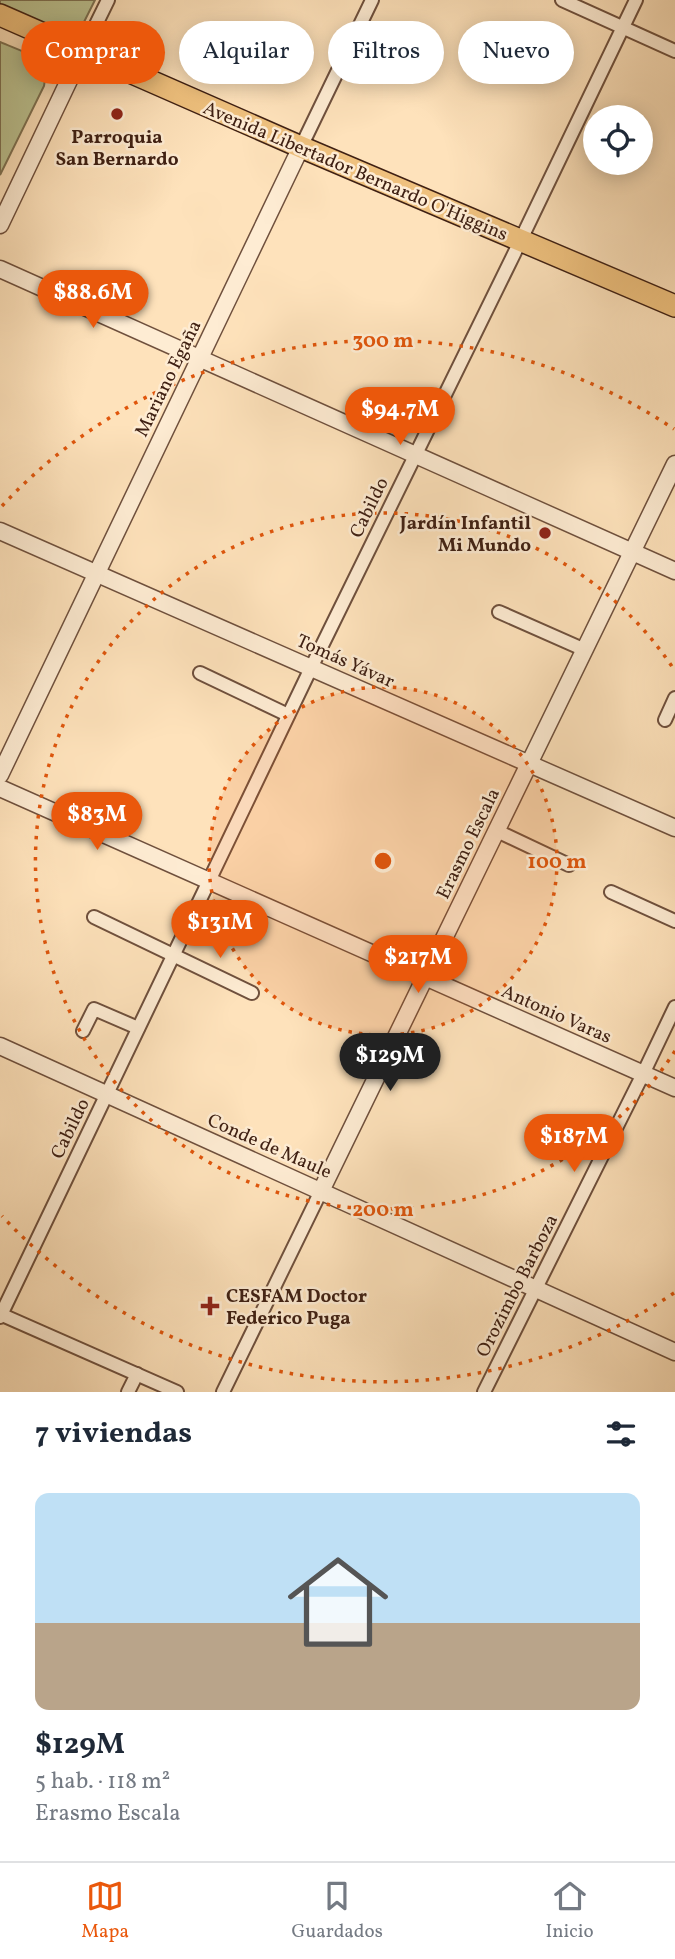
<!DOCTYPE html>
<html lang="es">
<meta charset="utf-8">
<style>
:root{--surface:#fff;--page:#f2f2f3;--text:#1f2937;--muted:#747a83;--line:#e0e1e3;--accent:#ea580c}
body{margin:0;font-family:Vollkorn,serif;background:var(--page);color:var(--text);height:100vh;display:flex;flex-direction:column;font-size:26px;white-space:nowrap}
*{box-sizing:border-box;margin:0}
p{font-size:23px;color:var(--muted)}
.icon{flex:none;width:38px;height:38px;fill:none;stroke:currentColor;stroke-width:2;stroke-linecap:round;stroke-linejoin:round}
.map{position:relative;height:1392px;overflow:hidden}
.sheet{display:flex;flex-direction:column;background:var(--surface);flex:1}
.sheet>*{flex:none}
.hud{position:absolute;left:21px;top:21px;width:634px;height:63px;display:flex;gap:14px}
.fabs{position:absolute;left:583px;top:105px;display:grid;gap:14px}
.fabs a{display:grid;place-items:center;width:70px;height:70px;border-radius:50%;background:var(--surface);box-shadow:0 4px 18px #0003;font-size:35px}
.price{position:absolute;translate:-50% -60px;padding:0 16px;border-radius:24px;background:var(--accent);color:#fff;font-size:23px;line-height:46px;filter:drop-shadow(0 2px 4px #0008)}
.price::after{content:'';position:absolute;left:50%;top:42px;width:21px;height:16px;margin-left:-10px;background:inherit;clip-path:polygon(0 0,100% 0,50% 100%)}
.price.on{background:#222;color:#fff}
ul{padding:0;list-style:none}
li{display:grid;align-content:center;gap:14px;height:371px;padding:0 35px}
li span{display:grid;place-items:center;height:217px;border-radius:14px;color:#555}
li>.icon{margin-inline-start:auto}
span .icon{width:126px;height:126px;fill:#fffc;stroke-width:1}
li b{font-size:30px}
h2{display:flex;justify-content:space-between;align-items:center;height:84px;padding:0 35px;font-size:30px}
.pill{padding:0 24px;border-radius:32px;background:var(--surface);box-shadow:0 4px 18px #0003;font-size:24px;line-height:63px}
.pill.on{background:var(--accent);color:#fff}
.dock{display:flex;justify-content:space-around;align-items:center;height:98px;border-top:2px solid var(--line);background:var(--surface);font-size:19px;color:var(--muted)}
.dock a{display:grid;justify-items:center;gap:4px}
.dock .on{color:var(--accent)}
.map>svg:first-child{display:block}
.green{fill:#bcc493;stroke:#7e7253;stroke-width:2}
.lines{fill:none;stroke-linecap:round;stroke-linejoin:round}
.minor-casing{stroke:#6f503d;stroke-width:16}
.tertiary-casing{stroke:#6f503d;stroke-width:19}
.primary-casing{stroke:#3f2013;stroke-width:24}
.minor{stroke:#feecd3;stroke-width:12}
.tertiary{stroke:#feecd3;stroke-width:16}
.primary{stroke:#efc17e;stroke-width:21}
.ring{fill:none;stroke:#e0560c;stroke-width:3.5;stroke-dasharray:3.5 7}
.poi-dot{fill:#8f2418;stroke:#feecd3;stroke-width:2.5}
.labels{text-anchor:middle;stroke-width:5;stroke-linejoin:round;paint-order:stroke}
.poi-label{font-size:19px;font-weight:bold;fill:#3f2013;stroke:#feecd3}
.street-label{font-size:19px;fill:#3f2013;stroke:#feecd3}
.centre{fill:#e0560c;stroke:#feecd3;stroke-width:3.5}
.ring-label{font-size:21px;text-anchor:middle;font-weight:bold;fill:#e0560c;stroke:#feecd3;stroke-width:5;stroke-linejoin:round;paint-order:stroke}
</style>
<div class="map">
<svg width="675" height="1392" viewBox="0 0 675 1392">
<rect width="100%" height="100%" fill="#fee2bb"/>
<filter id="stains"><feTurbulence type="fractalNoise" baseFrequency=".00286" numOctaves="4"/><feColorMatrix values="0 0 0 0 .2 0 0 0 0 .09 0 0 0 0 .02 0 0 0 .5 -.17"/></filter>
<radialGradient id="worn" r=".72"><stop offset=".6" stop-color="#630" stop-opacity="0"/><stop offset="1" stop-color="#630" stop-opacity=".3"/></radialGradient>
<g class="green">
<polygon points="0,0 95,0 75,40 0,8"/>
<path d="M0,42C22,52 50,56 44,86L0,175Z"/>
</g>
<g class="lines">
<defs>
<g id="minor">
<polyline points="562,0 675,51"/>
<polyline points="83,51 108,0"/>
<polyline points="301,147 372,0"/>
<polyline points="499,612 585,650"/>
<polyline points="200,673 288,715"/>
<polyline points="665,720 675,698"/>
<polyline points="497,831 569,865"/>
<polyline points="611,892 675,921"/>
<polyline points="94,917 252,993"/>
<polyline points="83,1031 94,1009 138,1028"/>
<polyline points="0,1314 177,1392"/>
<polyline points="0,1317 311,668 514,254 636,0"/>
<polyline points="128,1392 137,1374"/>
<polyline points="223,1392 321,1191"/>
<polyline points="484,1392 643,1074 675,1007"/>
</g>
<g id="tertiary">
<polyline points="0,225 83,51"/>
<polyline points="0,269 675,571"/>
<polyline points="0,531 675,828"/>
<polyline points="0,775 301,147"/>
<polyline points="0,788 675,1088"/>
<polyline points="0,1046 675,1352"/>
<polyline points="321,1191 675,464"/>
</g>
<polyline id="primary" points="0,15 301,147 675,306"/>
</defs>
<use href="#minor" class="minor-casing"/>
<use href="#tertiary" class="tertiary-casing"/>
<use href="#primary" class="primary-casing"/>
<use href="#minor" class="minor"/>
<use href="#tertiary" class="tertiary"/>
<use href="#primary" class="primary"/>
</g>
<circle cx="383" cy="861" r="174" fill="#e0560c" fill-opacity=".12"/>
<g class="ring">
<circle cx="383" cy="861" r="174"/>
<path d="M675 1051A348 348 0 1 1 675 671"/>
<path d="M674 1293A521 521 0 0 1 2 1216M2 506A521 521 0 0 1 674 429"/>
</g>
<g class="poi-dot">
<circle cx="117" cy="114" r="7"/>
<circle cx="545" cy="533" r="7"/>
<path d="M206.5 1295.5h7v7h7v7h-7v7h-7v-7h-7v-7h7z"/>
</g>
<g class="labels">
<g class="poi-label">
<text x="117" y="143">Parroquia<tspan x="117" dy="22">San Bernardo</tspan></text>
<text x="531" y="529" text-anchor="end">Jardín Infantil<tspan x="531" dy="22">Mi Mundo</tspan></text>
<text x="226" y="1302" text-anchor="start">CESFAM Doctor<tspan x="226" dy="22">Federico Puga</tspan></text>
</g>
<g class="street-label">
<text transform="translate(356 170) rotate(23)" y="7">Avenida Libertador Bernardo O'Higgins</text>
<text transform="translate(167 378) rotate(-64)" y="7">Mariano Egaña</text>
<text transform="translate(368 507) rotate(-64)" y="7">Cabildo</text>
<text transform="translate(346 660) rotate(24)" y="7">Tomás Yávar</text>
<text transform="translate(467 843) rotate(-64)" y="7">Erasmo Escala</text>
<text transform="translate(557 1013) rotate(24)" y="7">Antonio Varas</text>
<text transform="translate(69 1128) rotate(-64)" y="7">Cabildo</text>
<text transform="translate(270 1145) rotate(24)" y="7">Conde de Maule</text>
<text transform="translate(516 1285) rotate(-63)" y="7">Orozimbo Barboza</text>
</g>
</g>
<circle cx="383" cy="861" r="10" class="centre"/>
<g class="ring-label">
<text x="383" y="347">300 m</text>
<text x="557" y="868">100 m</text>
<text x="383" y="1216">200 m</text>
</g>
<rect width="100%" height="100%" filter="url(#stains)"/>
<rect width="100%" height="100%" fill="url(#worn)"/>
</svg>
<div class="fabs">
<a><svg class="icon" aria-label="locate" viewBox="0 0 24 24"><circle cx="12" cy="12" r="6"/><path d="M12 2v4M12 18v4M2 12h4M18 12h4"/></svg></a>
</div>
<b class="price" style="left:93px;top:330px">$88.6M</b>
<b class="price" style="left:400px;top:447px">$94.7M</b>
<b class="price" style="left:97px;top:852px">$83M</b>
<b class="price" style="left:220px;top:960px">$131M</b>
<b class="price" style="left:418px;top:995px">$217M</b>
<b class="price on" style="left:390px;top:1093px">$129M</b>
<b class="price" style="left:574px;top:1174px">$187M</b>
<div class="hud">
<a class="pill on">Comprar</a>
<a class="pill">Alquilar</a>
<a class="pill">Filtros</a>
<a class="pill">Nuevo</a>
</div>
</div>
<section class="sheet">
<h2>7 viviendas<svg class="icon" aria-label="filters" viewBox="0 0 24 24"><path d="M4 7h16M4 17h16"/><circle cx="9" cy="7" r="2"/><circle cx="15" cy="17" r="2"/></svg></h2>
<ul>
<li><span style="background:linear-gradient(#bfe0f5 60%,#b9a48a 0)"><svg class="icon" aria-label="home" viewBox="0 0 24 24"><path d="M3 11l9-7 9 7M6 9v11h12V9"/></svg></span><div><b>$129M</b><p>5 hab. · 118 m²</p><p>Erasmo Escala</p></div></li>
</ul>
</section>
<nav class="dock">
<a class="on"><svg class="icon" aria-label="map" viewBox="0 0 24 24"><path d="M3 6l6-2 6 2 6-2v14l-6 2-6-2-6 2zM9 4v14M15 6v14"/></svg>Mapa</a>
<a><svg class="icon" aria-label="saved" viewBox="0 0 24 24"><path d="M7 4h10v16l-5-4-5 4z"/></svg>Guardados</a>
<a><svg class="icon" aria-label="home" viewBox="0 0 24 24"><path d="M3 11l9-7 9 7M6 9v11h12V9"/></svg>Inicio</a>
</nav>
